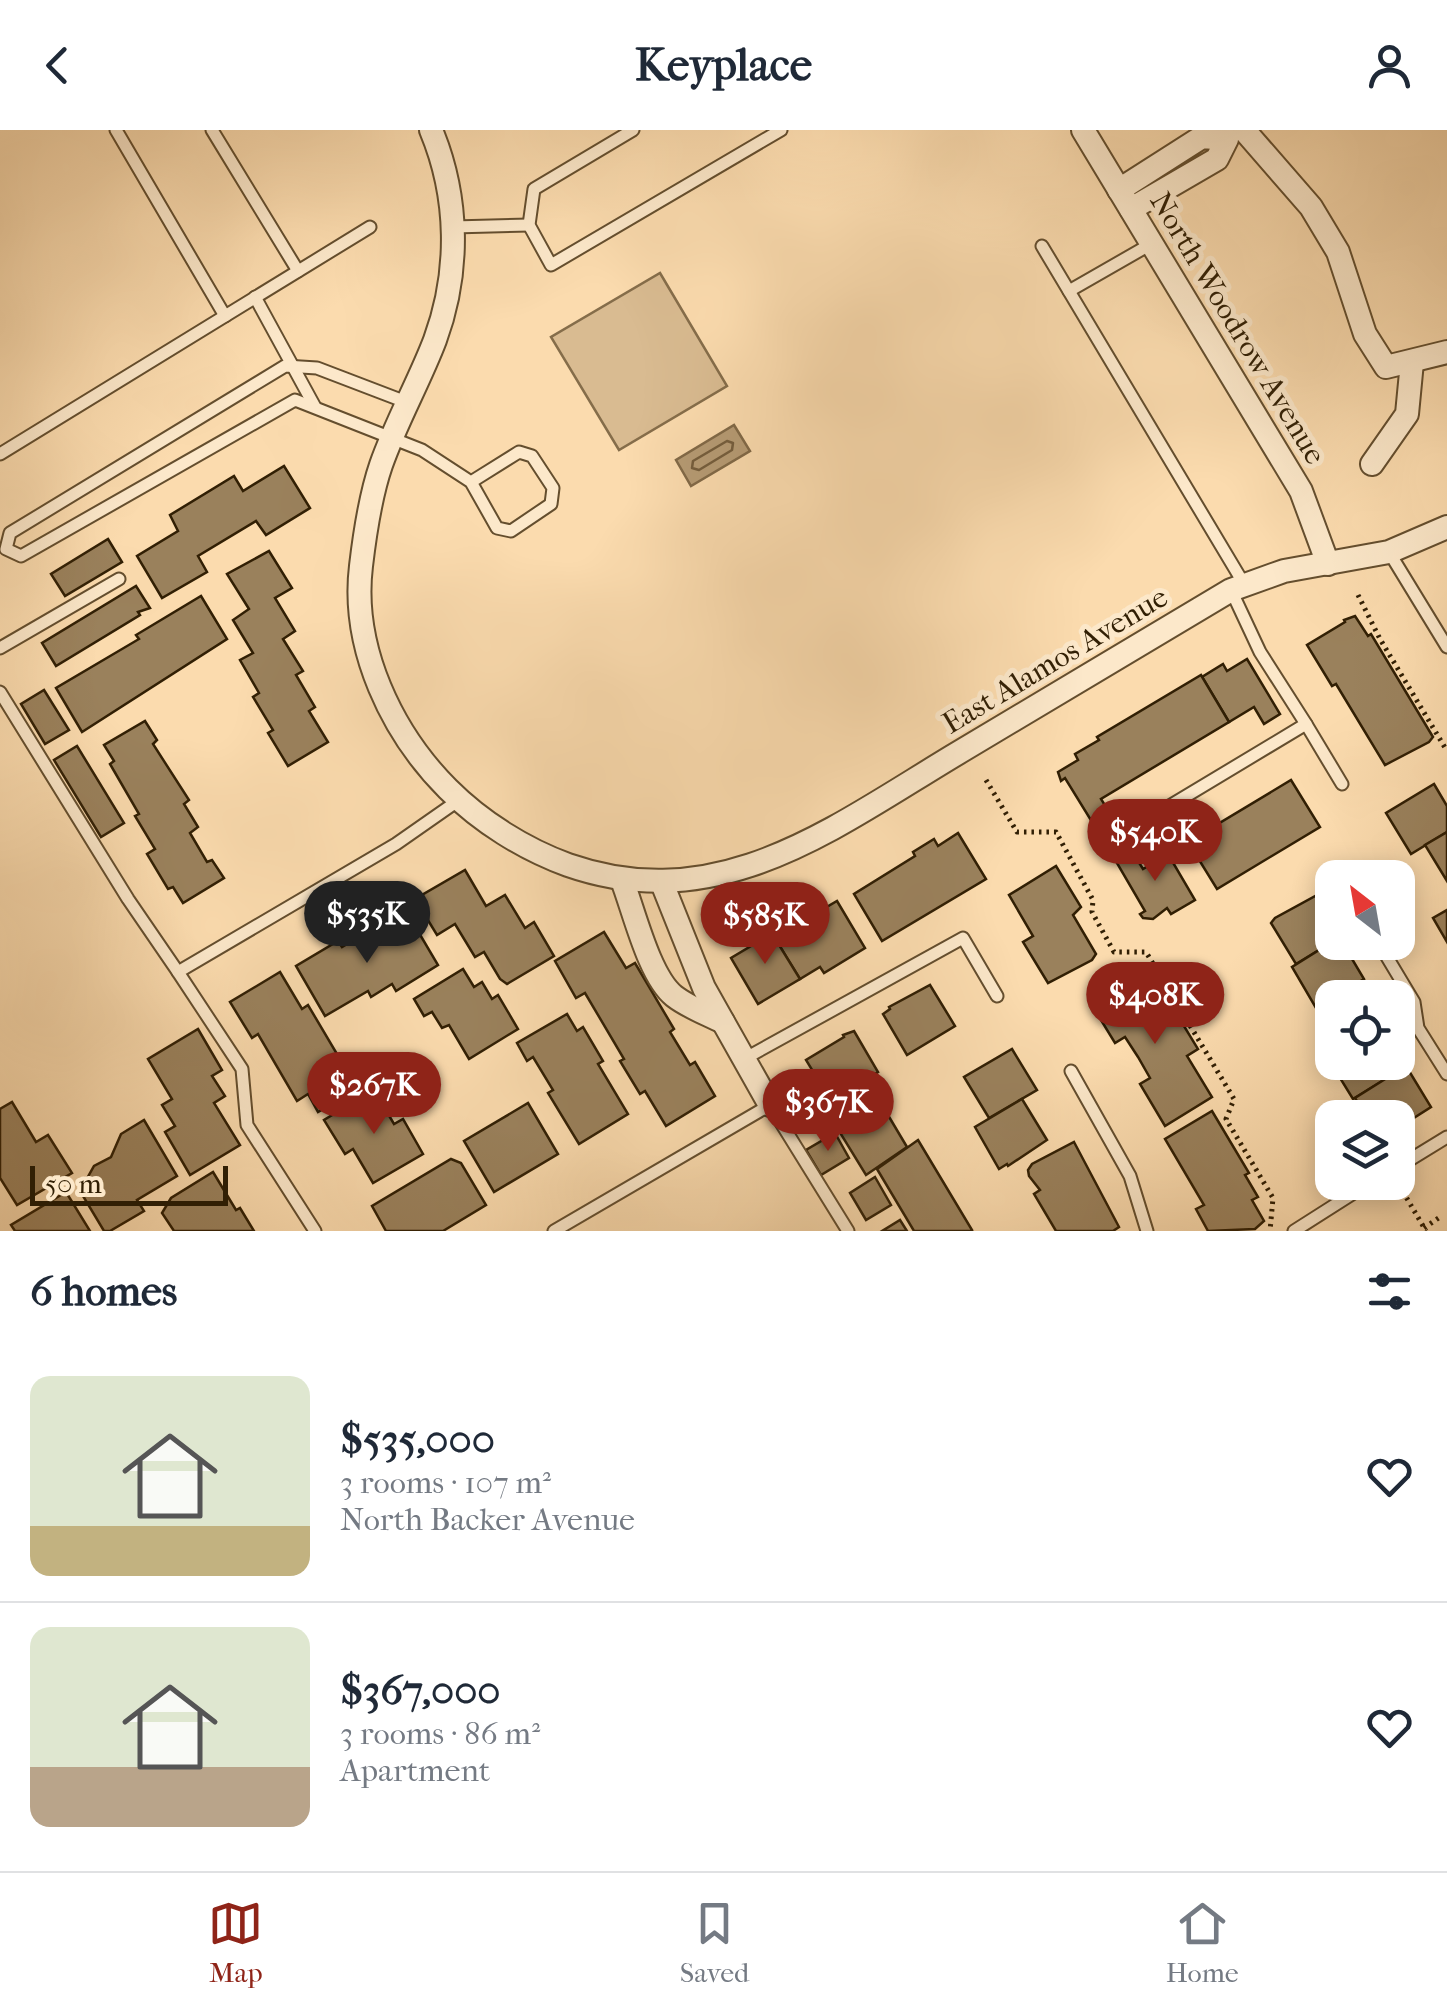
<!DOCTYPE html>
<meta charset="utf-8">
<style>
:root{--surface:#fff;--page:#f2f2f3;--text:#1f2937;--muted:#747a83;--line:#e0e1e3;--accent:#8f2418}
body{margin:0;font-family:"IM FELL French Canon",serif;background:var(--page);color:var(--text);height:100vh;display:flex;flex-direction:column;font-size:38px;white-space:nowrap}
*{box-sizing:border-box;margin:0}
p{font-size:32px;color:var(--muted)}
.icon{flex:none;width:55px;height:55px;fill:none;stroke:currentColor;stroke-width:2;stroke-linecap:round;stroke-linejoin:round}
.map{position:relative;height:1101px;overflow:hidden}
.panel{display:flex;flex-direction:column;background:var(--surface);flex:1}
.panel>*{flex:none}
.needle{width:65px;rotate:329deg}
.fabs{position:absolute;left:1315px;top:730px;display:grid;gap:20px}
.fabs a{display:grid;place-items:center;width:100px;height:100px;border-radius:20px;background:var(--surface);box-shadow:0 5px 25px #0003;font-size:50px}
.scale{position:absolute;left:30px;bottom:25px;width:198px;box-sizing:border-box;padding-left:10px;border:5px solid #311f04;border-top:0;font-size:28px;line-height:35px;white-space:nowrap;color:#311f04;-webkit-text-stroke:8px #fce8ca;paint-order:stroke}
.price{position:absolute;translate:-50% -85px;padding:0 22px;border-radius:35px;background:var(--accent);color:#fff;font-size:32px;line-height:65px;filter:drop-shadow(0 2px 5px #0008)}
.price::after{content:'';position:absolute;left:50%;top:60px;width:30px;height:22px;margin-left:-15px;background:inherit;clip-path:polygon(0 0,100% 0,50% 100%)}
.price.selected{background:#222;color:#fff}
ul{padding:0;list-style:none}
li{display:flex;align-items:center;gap:30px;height:250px;padding:0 30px}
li+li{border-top:2px solid var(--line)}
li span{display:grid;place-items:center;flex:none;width:280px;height:200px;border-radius:20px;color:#555}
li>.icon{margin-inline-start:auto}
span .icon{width:120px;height:120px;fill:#fffc;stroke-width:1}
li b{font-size:42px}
h2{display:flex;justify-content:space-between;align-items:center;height:120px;padding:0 30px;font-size:42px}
header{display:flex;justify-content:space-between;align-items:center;height:130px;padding:0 30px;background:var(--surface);font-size:45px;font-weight:700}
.dock{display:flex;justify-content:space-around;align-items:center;height:140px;border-top:2px solid var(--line);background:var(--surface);font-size:28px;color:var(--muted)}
.dock a{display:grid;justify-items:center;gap:5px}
.dock .selected{color:var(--accent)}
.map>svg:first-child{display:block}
.green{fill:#d9bb91;stroke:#856d4a;stroke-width:2.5}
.water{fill:#b69b74;stroke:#816947;stroke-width:2.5}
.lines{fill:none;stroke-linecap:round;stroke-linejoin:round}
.shore{stroke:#745d3c;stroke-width:2.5}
.building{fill:#9a815c;stroke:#311f04;stroke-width:2.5}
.lane-casing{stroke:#644e2e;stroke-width:15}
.street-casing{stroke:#644e2e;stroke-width:26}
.path{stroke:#311f04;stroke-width:5;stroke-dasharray:2.5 5;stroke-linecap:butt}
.lane{stroke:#fce8ca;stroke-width:11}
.street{stroke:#fce8ca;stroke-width:22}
.labels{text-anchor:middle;stroke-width:10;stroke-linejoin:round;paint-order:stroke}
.street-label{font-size:30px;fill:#311f04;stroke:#fce8ca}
</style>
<header><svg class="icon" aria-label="back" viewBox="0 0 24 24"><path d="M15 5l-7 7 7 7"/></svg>Keyplace<svg class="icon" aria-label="person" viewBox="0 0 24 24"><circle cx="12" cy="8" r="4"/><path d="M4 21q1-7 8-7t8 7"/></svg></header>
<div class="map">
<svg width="1447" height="1101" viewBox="0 0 1447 1101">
<rect width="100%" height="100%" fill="#fbdbae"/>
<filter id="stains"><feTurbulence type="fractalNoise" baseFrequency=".002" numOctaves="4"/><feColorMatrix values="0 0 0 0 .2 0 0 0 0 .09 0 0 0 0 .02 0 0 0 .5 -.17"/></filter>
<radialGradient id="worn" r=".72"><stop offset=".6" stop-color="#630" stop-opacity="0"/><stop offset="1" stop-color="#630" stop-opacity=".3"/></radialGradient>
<polygon class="green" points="660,143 727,256 619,320 551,207"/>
<polygon class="water" points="734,295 750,321 691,356 676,330"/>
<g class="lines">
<polygon class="shore" points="727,311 733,313 732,320 699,340 692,338 693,331"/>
</g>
<g class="building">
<polygon points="284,336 310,378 266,405 256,391 198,426 207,442 162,468 137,426 178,401 170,385 234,346 243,361"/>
<polygon points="108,409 122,432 65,466 51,444"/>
<polygon points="269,421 292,458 275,468 295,501 283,509 303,541 296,545 315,577 309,581 328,612 288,636 268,603 273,600 253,567 259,563 240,530 253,523 233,490 249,479 227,444"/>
<polygon points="136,456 150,478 138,482 140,485 56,536 42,513"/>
<polygon points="201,466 227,509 82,602 56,558 139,509 136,505"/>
<polygon points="1355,486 1368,506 1371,504 1433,607 1429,612 1385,635 1336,554 1332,556 1307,515 1345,492 1344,490"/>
<polygon points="1247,529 1280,584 1264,594 1254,577 1229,592 1202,547 1223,534 1227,541"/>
<polygon points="1201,545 1229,592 1101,669 1114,690 1097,700 1065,648 1061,651 1058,642 1078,630 1075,624 1099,610 1097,607"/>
<polygon points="44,560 69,600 45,614 21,574"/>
<polygon points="145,591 157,610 153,614 189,670 184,674 198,697 190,703 207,732 212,730 224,748 183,773 173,757 168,759 147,724 155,719 135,686 139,684 110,634 114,631 104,615"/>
<polygon points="77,616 124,693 101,707 54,630"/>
<polygon points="1291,650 1320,697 1217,759 1188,712"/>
<polygon points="1434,654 1447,676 1447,702 1411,724 1386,683"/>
<polygon points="1447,702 1447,751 1425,715"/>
<polygon points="958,703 986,749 882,811 854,764 915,726 913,722 934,709 938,716"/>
<polygon points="1130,718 1143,739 1168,724 1195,770 1171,784 1167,778 1153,789 1143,788 1140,784 1145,781 1114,728"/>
<polygon points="1056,736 1081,777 1073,785 1096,824 1092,830 1048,853 1023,812 1033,806 1009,765"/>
<polygon points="465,740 486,776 505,765 525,798 534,792 554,826 507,854 500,849 484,822 475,827 455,794 437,805 415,769"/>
<polygon points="1319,764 1332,788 1332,812 1296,834 1271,793 1275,788"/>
<polygon points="837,771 865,818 824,843 820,837 800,849 771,802 792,789 796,795"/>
<polygon points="1447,780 1447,812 1433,788"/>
<polygon points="409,786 438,835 396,861 392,854 371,867 368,861 325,886 296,836 338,811 342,817 362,805 366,811"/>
<polygon points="768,797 800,849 758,874 731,828 751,816 748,810"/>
<polygon points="604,802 626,838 635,833 674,899 670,902 690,935 695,932 715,966 666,996 645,961 640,964 620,931 624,929 585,863 576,868 555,831"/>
<polygon points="1332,812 1342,812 1364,849 1332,868 1325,876 1324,873 1316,878 1292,837"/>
<polygon points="463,839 474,857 482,852 492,869 498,865 518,899 469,929 449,895 442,898 432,882 424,886 414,869"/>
<polygon points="280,842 302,879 308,875 347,941 358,935 368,953 318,982 308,964 297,971 258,904 252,908 230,872"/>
<polygon points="1138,843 1163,885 1162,882 1173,878 1198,919 1187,926 1212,967 1165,996 1140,954 1150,948 1138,927 1125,907 1115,913 1090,872"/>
<polygon points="930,855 955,896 907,925 883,884 890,879 889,877"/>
<polygon points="567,884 577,901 583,897 603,931 598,934 628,984 579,1014 548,963 553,960 533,927 527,931 517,913"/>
<polygon points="198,899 222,940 212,946 225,966 214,973 240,1015 190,1045 165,1002 175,996 162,975 172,969 148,929"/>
<polygon points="854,901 878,942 831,971 806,930 844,907 843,905"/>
<polygon points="1012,919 1037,960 989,988 964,947"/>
<polygon points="1366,932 1396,932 1400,940 1353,969 1340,948"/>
<polygon points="1406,936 1431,977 1398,998 1398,988 1375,988 1374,985 1367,988 1355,968"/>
<polygon points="374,960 394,994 403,989 423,1024 373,1053 353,1019 345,1024 324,990"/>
<polygon points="1022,969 1047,1010 1008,1036 1007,1034 999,1039 975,997"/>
<polygon points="12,972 36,1012 48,1005 72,1043 17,1075 0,1048 0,979"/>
<polygon points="528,973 558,1024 494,1062 464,1011"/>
<polygon points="882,975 907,1017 866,1045 839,1001"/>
<polygon points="1212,981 1249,1043 1245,1045 1258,1067 1252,1070 1264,1091 1255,1099 1208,1101 1196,1079 1204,1075 1165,1009"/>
<polygon points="144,990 177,1046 137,1070 144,1081 110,1101 104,1101 80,1061 94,1036 111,1027 121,1004"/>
<polygon points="835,1003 849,1028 821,1045 806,1020"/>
<polygon points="918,1010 972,1100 970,1101 914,1101 877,1039"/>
<polygon points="1074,1012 1119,1097 1113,1101 1056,1101 1034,1064 1040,1060 1029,1046 1028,1040 1032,1034"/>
<polygon points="451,1029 461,1033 486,1075 443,1101 386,1101 372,1076"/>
<polygon points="213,1042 236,1080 240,1078 254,1101 174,1101 162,1083 171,1068"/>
<polygon points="875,1047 891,1075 866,1090 850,1063"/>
<polygon points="66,1062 90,1101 15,1101 11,1095"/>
<polygon points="900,1090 907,1101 882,1101"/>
</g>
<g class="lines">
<defs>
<g id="lane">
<polyline points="116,0 225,186"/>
<polyline points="212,0 298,141"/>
<polyline points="633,0 534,59 529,95 551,135 781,0"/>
<polyline points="453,97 529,95"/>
<polyline points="1042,116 1244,454"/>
<polyline points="1069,161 1151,114"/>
<polyline points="255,167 315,277"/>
<polyline points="406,272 317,238 285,236 10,403 6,419 21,426 295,270 422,320 471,352 519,322 532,326 553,358 551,374 511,401 497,398 471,352"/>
<polyline points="0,324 370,97"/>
<polyline points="1389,422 1447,517"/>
<polyline points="0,518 119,449"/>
<polyline points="0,562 128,769 178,842"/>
<polyline points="1306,594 1342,654"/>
<polyline points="1118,707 1306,594 1260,522 1231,460"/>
<polyline points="1338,745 1339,748"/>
<polyline points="1378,812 1414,872 1418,898 1447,944"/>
<polyline points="744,929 963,808 997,866"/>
<polyline points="1071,941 1130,1046 1147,1101"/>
<polyline points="1398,1037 1447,1007"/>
<polyline points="315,1101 247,995 242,939 178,842 396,714 459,670"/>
<polyline points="554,1101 770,975 848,1101"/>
<polyline points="1294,1101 1371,1052"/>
</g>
<g id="street">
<path d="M431,0C459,67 460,142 435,210C419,252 396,292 381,335C370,367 365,402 361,436C351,518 392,603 448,659C481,692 524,719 568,735C720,788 834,697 958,623C1049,569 1140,514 1231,460L1284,441L1389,422L1447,397"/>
<polyline points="1083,0 1301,361 1328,434"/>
<polyline points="1244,0 1311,77 1338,122 1365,204 1386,237 1447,222"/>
<polyline points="1119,60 1202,7 1227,9 1217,29 1131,79"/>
<polyline points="1372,334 1407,284 1412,232"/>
<path d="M622,750C634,781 649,846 674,866C688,877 707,884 723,892"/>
<polyline points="662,753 704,858 770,975"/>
</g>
</defs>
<use href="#lane" class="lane-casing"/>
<use href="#street" class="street-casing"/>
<g class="path">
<polyline points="1358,465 1380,509 1447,621"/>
<polyline points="986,650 1017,702 1056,702 1093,770 1092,782 1114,822 1146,822 1234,969 1226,989 1273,1068 1270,1101"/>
<polyline points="1399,1055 1426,1101"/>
<polyline points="1424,1098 1440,1087"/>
</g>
<use href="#lane" class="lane"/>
<use href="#street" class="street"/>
</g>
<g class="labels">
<g class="street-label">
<text transform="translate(1238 198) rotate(59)" y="10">North Woodrow Avenue</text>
<text transform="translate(1055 530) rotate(-31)" y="10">East Alamos Avenue</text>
</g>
</g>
<rect width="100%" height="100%" filter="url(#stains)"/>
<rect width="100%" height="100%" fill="url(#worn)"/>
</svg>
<div class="fabs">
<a><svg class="needle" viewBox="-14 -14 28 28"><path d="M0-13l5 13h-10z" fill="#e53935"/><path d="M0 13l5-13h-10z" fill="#747a83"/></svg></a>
<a><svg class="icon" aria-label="locate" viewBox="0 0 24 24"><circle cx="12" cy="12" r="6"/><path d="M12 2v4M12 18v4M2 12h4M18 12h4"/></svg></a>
<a><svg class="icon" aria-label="layers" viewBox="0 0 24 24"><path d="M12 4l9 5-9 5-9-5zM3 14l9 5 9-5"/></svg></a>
</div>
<div class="scale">50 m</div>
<b class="price" style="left:1155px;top:754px">$540K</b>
<b class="price selected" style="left:367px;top:836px">$535K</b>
<b class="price" style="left:765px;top:837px">$585K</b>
<b class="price" style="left:1155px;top:917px">$408K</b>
<b class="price" style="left:374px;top:1007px">$267K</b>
<b class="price" style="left:828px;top:1024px">$367K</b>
</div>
<section class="panel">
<h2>6 homes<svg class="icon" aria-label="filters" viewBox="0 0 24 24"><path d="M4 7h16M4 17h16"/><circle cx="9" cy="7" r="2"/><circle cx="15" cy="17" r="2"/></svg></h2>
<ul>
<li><span style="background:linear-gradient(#dfe7d0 75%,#c2b280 0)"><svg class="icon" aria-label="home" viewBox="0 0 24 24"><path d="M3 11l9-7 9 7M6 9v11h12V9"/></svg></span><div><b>$535,000</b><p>3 rooms · 107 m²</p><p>North Backer Avenue</p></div><svg class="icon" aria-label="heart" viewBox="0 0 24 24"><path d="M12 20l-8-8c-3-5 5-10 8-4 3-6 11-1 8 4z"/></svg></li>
<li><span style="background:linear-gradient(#dfe7d0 70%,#b9a48a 0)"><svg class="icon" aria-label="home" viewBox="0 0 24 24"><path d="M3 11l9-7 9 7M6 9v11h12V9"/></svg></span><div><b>$367,000</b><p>3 rooms · 86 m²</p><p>Apartment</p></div><svg class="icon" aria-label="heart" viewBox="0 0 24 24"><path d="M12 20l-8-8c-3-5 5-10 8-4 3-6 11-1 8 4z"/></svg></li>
</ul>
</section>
<nav class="dock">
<a class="selected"><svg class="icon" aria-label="map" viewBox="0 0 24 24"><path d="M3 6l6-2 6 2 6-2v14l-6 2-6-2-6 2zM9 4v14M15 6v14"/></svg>Map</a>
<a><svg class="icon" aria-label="saved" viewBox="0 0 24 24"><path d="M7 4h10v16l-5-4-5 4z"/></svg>Saved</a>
<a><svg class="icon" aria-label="home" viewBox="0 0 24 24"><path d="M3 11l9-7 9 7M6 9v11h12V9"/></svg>Home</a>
</nav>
